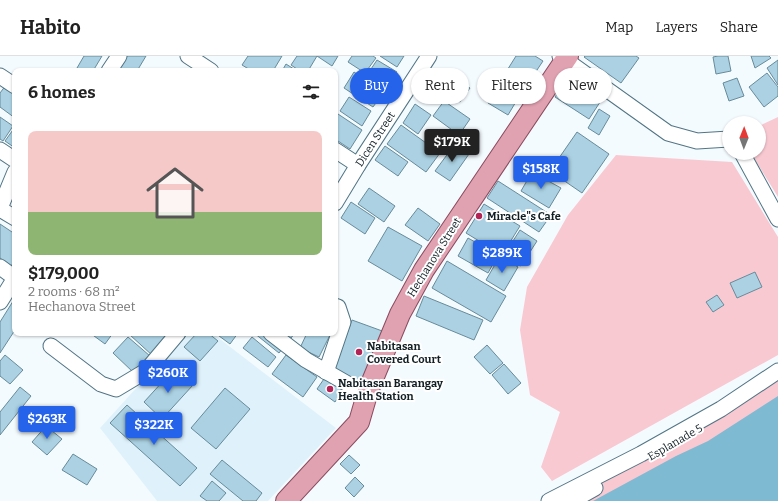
<!DOCTYPE html>
<meta charset="utf-8">
<style>
:root{--surface:#fff;--page:#f6f6f6;--text:#222;--muted:#767676;--line:#e0e0e0;--accent:#2563eb}
body{margin:0;font-family:Bitter,serif;background:var(--page);color:var(--text);height:100vh;display:flex;flex-direction:column;font-size:15px;white-space:nowrap}
*{box-sizing:border-box;margin:0}
p{font-size:13px;color:var(--muted)}
.icon{flex:none;width:22px;height:22px;fill:none;stroke:currentColor;stroke-width:2;stroke-linecap:round;stroke-linejoin:round}
.map{position:relative;flex:1;overflow:hidden}
.details{position:absolute;left:12px;top:12px;width:326px;height:268px;display:flex;flex-direction:column;background:var(--surface);border-radius:8px;box-shadow:0 1px 3px #0004}
.details>*{flex:none}
.guide{position:absolute;left:350px;top:12px;width:368px;height:36px;display:flex;gap:8px}
.needle{width:26px;rotate:1deg}
.tools{position:absolute;left:722px;top:60px;display:grid;gap:8px}
.tools a{display:grid;place-items:center;width:44px;height:44px;border-radius:50%;background:var(--surface);box-shadow:0 1px 3px #0004;font-size:20px}
.price{position:absolute;translate:-50% -34px;padding:0 9px;border-radius:4px;background:var(--accent);color:#fff;font-size:13px;line-height:26px;filter:drop-shadow(0 1px 2px #0008)}
.price::after{content:'';position:absolute;left:50%;top:24px;width:12px;height:9px;margin-left:-6px;background:inherit;clip-path:polygon(0 0,100% 0,50% 100%)}
.price.on{background:#222;color:#fff}
ul{padding:0;list-style:none}
li{display:grid;align-content:center;gap:8px;height:212px;padding:0 16px}
li+li{border-top:1px solid var(--line)}
li span{display:grid;place-items:center;height:124px;border-radius:8px;color:#555}
li>.icon{margin-inline-start:auto}
span .icon{width:72px;height:72px;fill:#fffc;stroke-width:1}
li b{font-size:17px}
h2{display:flex;justify-content:space-between;align-items:center;height:48px;padding:0 16px;font-size:17px}
.chip{padding:0 14px;border-radius:18px;background:var(--surface);box-shadow:0 1px 3px #0004;font-size:14px;line-height:36px}
.chip.on{background:var(--accent);color:#fff}
header{display:flex;align-items:center;gap:24px;box-sizing:border-box;height:56px;padding:0 20px;background:var(--surface);border-bottom:1px solid var(--line)}
header strong{font-size:19px}
nav{display:flex;gap:22px;margin-inline-start:auto;font-size:14px}
.map>svg:first-child{display:block}
.built{fill:#dff2fb}
.green{fill:#f9c9d2}
.water{fill:#7fbad3}
.building{fill:#abd1e2;stroke:#678b9b}
.lines{fill:none;stroke-linecap:round;stroke-linejoin:round}
.minor-casing{stroke:#517484;stroke-width:17}
.major-casing{stroke:#8a4b5e;stroke-width:22}
.minor{stroke:#fff;stroke-width:15}
.major{stroke:#e0a1b1;stroke-width:20}
.poi-dot{fill:#b32356;stroke:#fff;stroke-width:1.5}
.labels{text-anchor:middle;stroke-width:4;stroke-linejoin:round;paint-order:stroke}
.street-label{font-size:11px;fill:#111f25;stroke:#fff}
.poi-label{font-size:11px;font-weight:bold;fill:#111f25;stroke:#fff;text-anchor:start}
</style>
<header>
<strong>Habito</strong>
<nav><a>Map</a><a>Layers</a><a>Share</a></nav>
</header>
<div class="map">
<svg width="778" height="445" viewBox="0 0 778 445">
<rect width="100%" height="100%" fill="#f4fbff"/>
<polygon class="built" points="186,277 212,277 336,372 268,445 157,445 100,372"/>
<g class="green">
<polygon points="778,61 778,141 751,97 759,97 759,70"/>
<polygon points="616,99 732,106 778,181 778,299 552,425 541,411 560,356 530,339 520,274 527,231 568,159"/>
<polygon points="778,322 778,373 668,445 567,445"/>
</g>
<polygon class="water" points="778,340 778,445 593,445 676,400 708,385"/>
<g class="building">
<polygon points="84,0 102,0 93,15 82,15 77,12"/>
<polygon points="127,0 146,0 137,15 121,15 119,14"/>
<polygon points="248,0 282,0 273,15 252,15 242,9"/>
<polygon points="297,0 338,0 332,10 317,0 308,15 300,15 291,9"/>
<polygon points="352,0 373,0 376,2 365,17 348,6"/>
<polygon points="380,0 404,0 397,11"/>
<polygon points="516,0 535,0 543,5 527,29 506,16"/>
<polygon points="585,0 636,0 639,2 621,27 584,1"/>
<polygon points="718,0 728,0 731,15 716,18 713,1"/>
<polygon points="751,0 769,0 771,2 755,12"/>
<polygon points="377,4 397,16 387,32 367,19"/>
<polygon points="778,4 778,29 767,12"/>
<polygon points="286,8 297,15 282,15"/>
<polygon points="445,15 470,32 460,46 435,29"/>
<polygon points="354,16 384,36 373,51 344,32"/>
<polygon points="767,17 778,31 778,40 764,51 749,31"/>
<polygon points="570,19 604,40 589,63 555,41"/>
<polygon points="737,22 744,40 729,45 723,27"/>
<polygon points="6,29 15,36 15,62 0,51 0,37"/>
<polygon points="496,32 517,44 508,59 488,47"/>
<polygon points="349,41 371,55 362,70 340,55"/>
<polygon points="444,45 470,63 459,79 433,60"/>
<polygon points="415,48 431,59 418,78 403,67"/>
<polygon points="599,53 610,60 599,79 588,72"/>
<polygon points="335,56 362,74 350,93 335,83"/>
<polygon points="0,61 13,70 3,85 0,83"/>
<polygon points="401,69 440,97 426,116 387,88"/>
<polygon points="15,71 15,92 5,85"/>
<polygon points="577,76 609,98 582,137 550,115"/>
<polygon points="455,88 469,98 450,125 435,115"/>
<polygon points="385,90 408,106 398,120 375,104"/>
<polygon points="532,116 561,132 549,152 521,135"/>
<polygon points="498,125 551,159 539,176 487,142"/>
<polygon points="369,132 395,150 384,166 358,148"/>
<polygon points="351,146 375,162 365,178 341,162"/>
<polygon points="484,148 520,170 502,199 466,177"/>
<polygon points="418,152 440,168 428,185 405,169"/>
<polygon points="0,168 15,178 15,204 11,210 0,202"/>
<polygon points="388,171 422,190 402,225 368,205"/>
<polygon points="520,174 537,185 521,210 504,199"/>
<polygon points="468,182 498,199 488,217 458,200"/>
<polygon points="500,200 518,211 504,235 486,224"/>
<polygon points="447,205 506,240 491,266 432,232"/>
<polygon points="755,216 762,231 737,242 730,227"/>
<polygon points="717,239 724,249 713,256 706,246"/>
<polygon points="424,240 483,264 474,284 416,260"/>
<polygon points="15,242 15,274 0,297 0,266"/>
<polygon points="352,264 385,276 365,328 333,316"/>
<polygon points="90,277 113,277 105,288"/>
<polygon points="132,277 165,277 170,282 153,300 130,279"/>
<polygon points="197,277 208,277 218,285 200,305 184,291"/>
<polygon points="215,277 238,277 230,288"/>
<polygon points="254,277 295,277 279,297"/>
<polygon points="307,277 331,277 319,301 300,292"/>
<polygon points="128,281 150,300 134,317 113,297"/>
<polygon points="252,281 276,301 268,311 243,292"/>
<polygon points="487,289 503,307 490,318 474,301"/>
<polygon points="5,299 23,314 10,328 0,320 0,305"/>
<polygon points="286,299 317,321 303,341 272,318"/>
<polygon points="504,308 521,327 508,338 492,319"/>
<polygon points="175,312 193,329 162,363 144,346"/>
<polygon points="326,320 344,332 335,346 317,333"/>
<polygon points="20,331 31,340 0,379 0,356"/>
<polygon points="225,332 250,353 216,393 191,372"/>
<polygon points="127,349 197,412 180,430 110,367"/>
<polygon points="46,370 62,383 47,399 32,386"/>
<polygon points="73,398 97,413 87,429 62,414"/>
<polygon points="349,399 360,409 351,418 340,408"/>
<polygon points="222,404 262,437 256,445 243,445 210,418"/>
<polygon points="355,421 364,430 354,441 345,432"/>
<polygon points="212,425 226,437 219,445 207,445 200,440"/>
</g>
<g class="lines">
<defs>
<g id="minor">
<polyline points="188,0 211,15"/>
<polyline points="560,0 668,77 697,85 729,83"/>
<polyline points="109,15 119,0"/>
<polyline points="0,20 15,30"/>
<polyline points="0,94 15,104"/>
<polyline points="335,94 358,109"/>
<polyline points="742,97 778,163"/>
<polyline points="335,147 358,109 429,0"/>
<polyline points="0,152 15,116"/>
<polyline points="0,153 15,162"/>
<polyline points="0,211 15,222"/>
<polyline points="0,246 15,222"/>
<polyline points="271,277 306,304 367,339"/>
<polyline points="51,290 101,328 116,333 146,315 178,277"/>
<polyline points="326,316 343,266 338,251 335,250"/>
<polyline points="549,445 641,398 721,353 778,315"/>
<polyline points="572,445 595,432"/>
</g>
<polyline id="major" points="286,445 359,366 368,335 400,258 424,214 568,0"/>
</defs>
<use href="#minor" class="minor-casing"/>
<use href="#major" class="major-casing"/>
<use href="#minor" class="minor"/>
<use href="#major" class="major"/>
</g>
<g class="poi-dot">
<circle cx="479" cy="160" r="4"/>
<circle cx="359" cy="296" r="4"/>
<circle cx="330" cy="333" r="4"/>
</g>
<g class="labels">
<g class="street-label">
<text transform="translate(375 83) rotate(-57)" y="4">Dicen Street</text>
<text transform="translate(434 201) rotate(-58)" y="4">Hechanova Street</text>
<text transform="translate(675 386) rotate(-30)" y="4">Esplanade 5</text>
</g>
<g class="poi-label">
<text x="487" y="164">Miracle"s Cafe</text>
<text x="367" y="294">Nabitasan<tspan x="367" dy="13">Covered Court</tspan></text>
<text x="338" y="331">Nabitasan Barangay<tspan x="338" dy="13">Health Station</tspan></text>
</g>
</g>
</svg>
<div class="tools">
<a><svg class="needle" viewBox="-14 -14 28 28"><path d="M0-13l5 13h-10z" fill="#e53935"/><path d="M0 13l5-13h-10z" fill="#767676"/></svg></a>
</div>
<b class="price on" style="left:452px;top:107px">$179K</b>
<b class="price" style="left:541px;top:134px">$158K</b>
<b class="price" style="left:502px;top:218px">$289K</b>
<b class="price" style="left:168px;top:338px">$260K</b>
<b class="price" style="left:47px;top:384px">$263K</b>
<b class="price" style="left:154px;top:390px">$322K</b>
<div class="guide">
<a class="chip on">Buy</a>
<a class="chip">Rent</a>
<a class="chip">Filters</a>
<a class="chip">New</a>
</div>
<section class="details">
<h2>6 homes<svg class="icon" aria-label="filters" viewBox="0 0 24 24"><path d="M4 7h16M4 17h16"/><circle cx="9" cy="7" r="2"/><circle cx="15" cy="17" r="2"/></svg></h2>
<ul>
<li><span style="background:linear-gradient(#f6c9c9 65%,#8fb573 0)"><svg class="icon" aria-label="home" viewBox="0 0 24 24"><path d="M3 11l9-7 9 7M6 9v11h12V9"/></svg></span><div><b>$179,000</b><p>2 rooms · 68 m²</p><p>Hechanova Street</p></div></li>
</ul>
</section>
</div>
